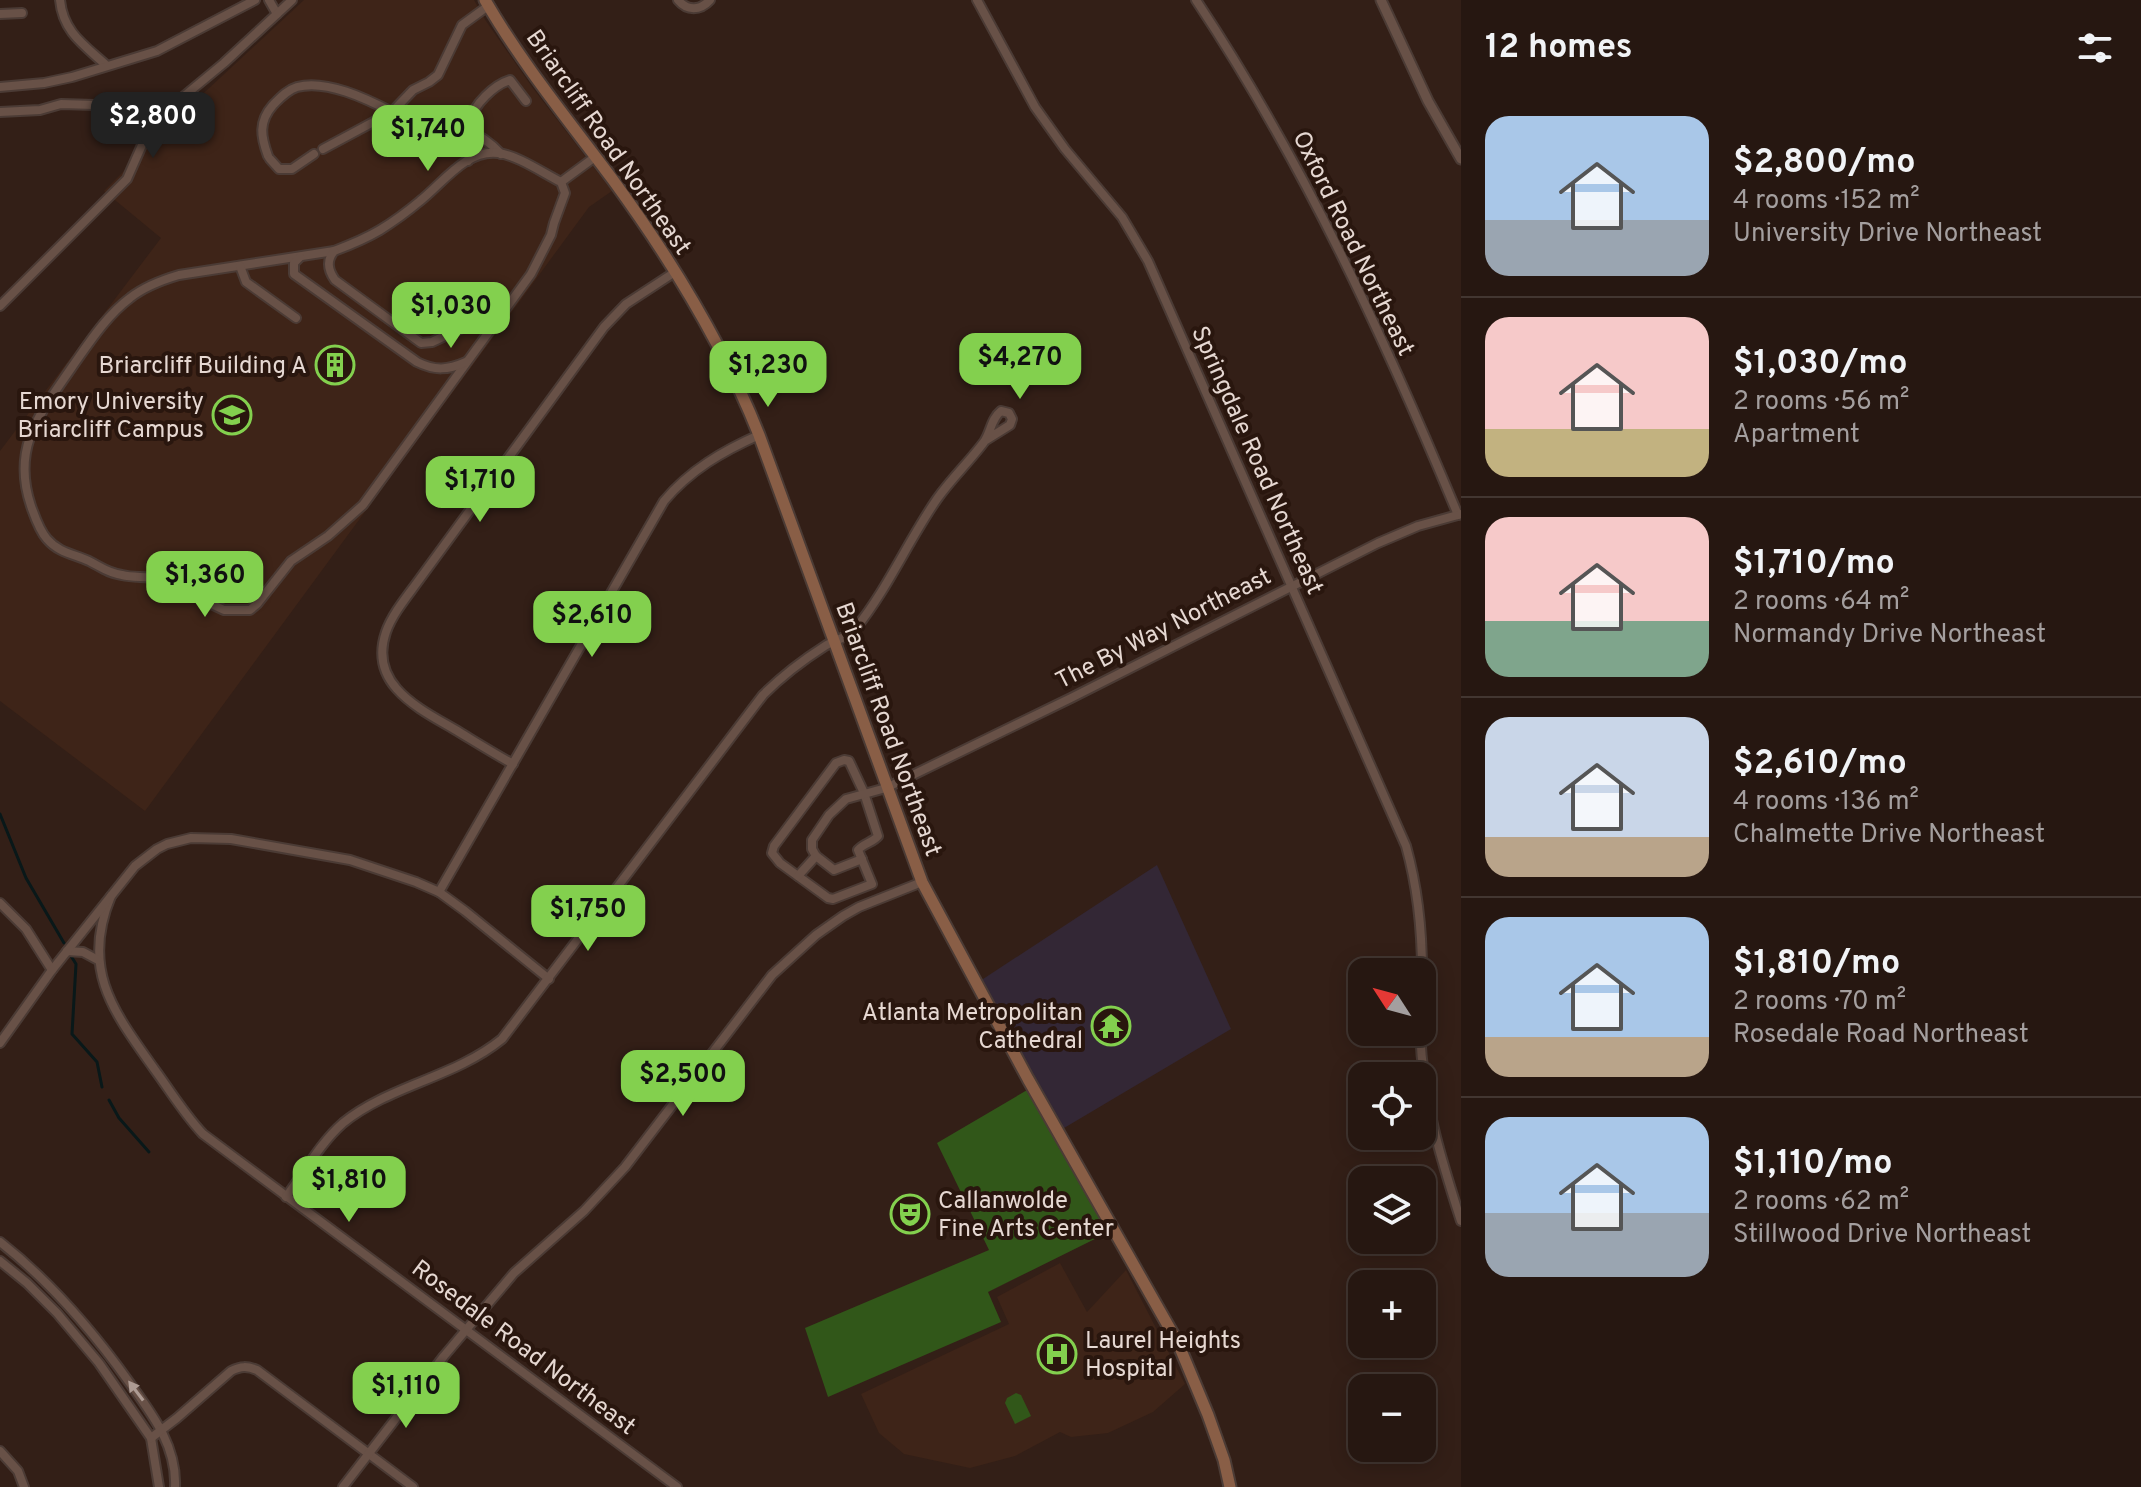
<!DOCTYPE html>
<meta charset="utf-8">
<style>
:root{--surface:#261711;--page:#2e201a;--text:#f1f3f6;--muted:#a49f9f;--line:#423631;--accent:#83d04e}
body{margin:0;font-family:Overpass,sans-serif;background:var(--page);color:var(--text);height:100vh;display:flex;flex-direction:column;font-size:30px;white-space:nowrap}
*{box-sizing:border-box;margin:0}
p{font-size:26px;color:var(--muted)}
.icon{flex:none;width:44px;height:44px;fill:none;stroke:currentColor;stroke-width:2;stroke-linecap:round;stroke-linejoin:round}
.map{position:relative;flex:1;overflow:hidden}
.details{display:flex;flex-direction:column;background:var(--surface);width:680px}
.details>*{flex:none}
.needle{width:52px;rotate:306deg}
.controls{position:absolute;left:1348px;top:958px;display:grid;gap:16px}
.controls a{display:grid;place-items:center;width:88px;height:88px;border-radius:16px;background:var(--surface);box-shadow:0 4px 20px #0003,0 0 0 2px var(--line);font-size:40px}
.price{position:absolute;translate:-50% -68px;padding:0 18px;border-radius:16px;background:var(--accent);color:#111;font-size:26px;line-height:52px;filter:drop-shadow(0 2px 4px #0008)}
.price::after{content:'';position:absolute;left:50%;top:48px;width:24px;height:18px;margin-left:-12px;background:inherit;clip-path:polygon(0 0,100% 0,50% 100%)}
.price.selected{background:#222;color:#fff}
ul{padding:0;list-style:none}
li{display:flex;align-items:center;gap:24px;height:200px;padding:0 24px}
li+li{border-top:2px solid var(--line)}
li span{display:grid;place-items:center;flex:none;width:224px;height:160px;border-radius:24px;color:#555}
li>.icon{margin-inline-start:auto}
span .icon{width:96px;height:96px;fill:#fffc;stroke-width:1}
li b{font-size:34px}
h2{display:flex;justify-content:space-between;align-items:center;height:96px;padding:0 24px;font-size:34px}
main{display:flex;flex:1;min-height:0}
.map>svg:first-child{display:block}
.commercial{fill:#332735}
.built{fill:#3e2418}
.green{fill:#315719}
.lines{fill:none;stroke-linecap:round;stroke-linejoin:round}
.stream{stroke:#091819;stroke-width:3}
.minor-casing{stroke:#4b3b35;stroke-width:12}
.tertiary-casing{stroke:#4b3b35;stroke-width:13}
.secondary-casing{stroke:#4b3b35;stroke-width:15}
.minor{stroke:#685147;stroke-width:8}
.tertiary{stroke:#685147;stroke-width:9}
.secondary{stroke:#895e46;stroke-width:11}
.oneway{fill:#ad9b93}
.labels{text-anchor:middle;stroke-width:8;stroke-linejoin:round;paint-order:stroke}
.street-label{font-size:24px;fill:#e6d8d2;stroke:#29160e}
.poi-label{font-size:24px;fill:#e6d8d2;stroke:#29160e;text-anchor:end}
</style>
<main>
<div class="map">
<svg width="1461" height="1487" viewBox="0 0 1461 1487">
<rect width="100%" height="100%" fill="#331f17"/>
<polygon class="commercial" points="1157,865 1231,1029 1059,1131 977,983"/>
<g class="built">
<polygon points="304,0 474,0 486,21 532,87 612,191 589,207 145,811 0,701 0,451 161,238 104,191 179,116"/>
<polygon points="1060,1263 1087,1312 1126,1270 1185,1384 1153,1412 1108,1433 1071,1437 1060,1432 1015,1456 970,1468 904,1454 879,1433 861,1394 1009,1324 997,1297"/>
</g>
<g class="green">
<polygon points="1034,1086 1113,1230 988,1292 1001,1322 828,1397 805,1328 989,1250 937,1143"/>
<polygon points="1016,1393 1021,1395 1031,1416 1015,1424 1005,1403 1007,1398"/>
</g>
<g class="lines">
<g class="stream">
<polyline points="0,814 26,878 64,943"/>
<polyline points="71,956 76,964 72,1034 97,1062 102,1087"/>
<polyline points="109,1100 119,1118 149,1152"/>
</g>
<defs>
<g id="minor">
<path d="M60,0C63,32 84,45 106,65"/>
<polyline points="269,0 277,14"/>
<path d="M678,0C687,11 700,11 710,0"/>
<path d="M977,0L1035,107L1065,149L1122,217L1148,261L1406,846C1418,889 1422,928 1422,972"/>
<path d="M1196,0C1303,161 1384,337 1458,515"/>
<path d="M488,6L462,25L438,75L429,82L413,90L392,112C433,123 469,119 501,154"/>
<polyline points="0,14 22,13"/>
<polyline points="0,87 44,83 72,77 157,51 255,0"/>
<polyline points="0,112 40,110 61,104 95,105 125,120"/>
<path d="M268,156C261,137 258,122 273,105C280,98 287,90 297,87C326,79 367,99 392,112L323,149"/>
<polyline points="270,159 279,169 292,169 314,154"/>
<path d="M468,161C472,147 468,135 470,121C474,104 494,85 510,80L526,101"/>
<path d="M561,182L565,193L554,223L551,235L531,274L363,505L328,536L291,561L257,604L250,610H224L158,579C145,576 134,578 122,575C108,573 101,567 89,561C74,554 59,553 47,539C39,530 35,517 31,506C11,447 40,414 72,367C89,343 106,316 130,298C145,286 162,280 179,275L334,251C350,245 365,239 380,230C393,222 408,211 420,201C443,183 466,149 498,153C517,155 543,173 561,182L595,157"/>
<path d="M334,251C326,261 328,270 335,280L421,343L432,342L505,308"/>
<path d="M300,257L294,263V274L417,362C435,371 448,370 466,362"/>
<polyline points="240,266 246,282 296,318"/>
<polyline points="0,306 127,179 146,136 166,111 224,63 292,0"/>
<path d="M844,760L849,761L864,793L878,836C872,843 864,843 858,850L872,884L833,899L828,898L780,863L772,853L774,846L836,763Z"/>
<path d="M513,764C493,753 474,741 454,729C418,708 368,684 386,632C392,615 405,599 416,584L604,327L626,304L675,272"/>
<polyline points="862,859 834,870 816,856 812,849 812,840 829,815 846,799 886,788 1071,698 1378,543 1418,526 1461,514"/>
<polyline points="798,876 816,856"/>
<path d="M439,892L664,501C690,470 723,451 759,435"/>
<path d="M111,896C80,970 114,1012 155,1070C171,1092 185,1115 203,1134L677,1487"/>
<polyline points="0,903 26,929 52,970"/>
<polyline points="67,951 83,952 98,960"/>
<path d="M1420,1032C1423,1101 1440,1156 1461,1221"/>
<polyline points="0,1043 52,970 135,866 157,849 167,844 191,838 231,839 350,860 416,882 439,892 465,911 549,979"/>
<path d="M286,1197C304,1173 320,1143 343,1123C390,1085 454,1078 502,1039L763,695C782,676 803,660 825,646C836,639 848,638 856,628C888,588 908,541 937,499C951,479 969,462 984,442C991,432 991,419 1001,411L1009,413L1012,419L1010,425L986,440"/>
<path d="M0,1242C51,1282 92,1330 129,1382C152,1414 177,1446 175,1487"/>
<polyline points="0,1261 27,1283 57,1313 99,1363 151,1438 159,1487"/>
<path d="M151,1438L177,1418L231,1371C241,1366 247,1366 257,1370L413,1487"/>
<polyline points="0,1451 18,1471 24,1487"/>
<polyline points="343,1487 444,1356 514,1273 584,1211 625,1167 772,975 816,935 843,916 859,907 922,882"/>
</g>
<polyline id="tertiary" points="1381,0 1428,101 1461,159"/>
<path id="secondary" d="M485,0C522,64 569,121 613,180C670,258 723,344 759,435L922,882L1028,1079L1178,1343L1208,1415L1224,1460L1230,1487"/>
</defs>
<use href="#minor" class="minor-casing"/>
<use href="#tertiary" class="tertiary-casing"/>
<use href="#secondary" class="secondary-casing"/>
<use href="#minor" class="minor"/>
<use href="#tertiary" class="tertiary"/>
<use href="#secondary" class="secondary"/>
</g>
<defs><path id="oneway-solid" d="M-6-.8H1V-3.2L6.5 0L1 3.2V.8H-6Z" transform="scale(2)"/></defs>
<use class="oneway" href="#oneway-solid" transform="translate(136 1391) rotate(-127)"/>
<defs>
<symbol id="building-ring" viewBox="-11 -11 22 22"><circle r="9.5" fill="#29160e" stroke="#83d04e" stroke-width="1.5"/><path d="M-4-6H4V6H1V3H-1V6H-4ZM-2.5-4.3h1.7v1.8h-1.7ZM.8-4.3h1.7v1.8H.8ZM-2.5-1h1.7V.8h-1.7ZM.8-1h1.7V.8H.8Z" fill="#83d04e"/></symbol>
<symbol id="university-ring" viewBox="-11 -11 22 22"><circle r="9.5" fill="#29160e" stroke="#83d04e" stroke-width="1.5"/><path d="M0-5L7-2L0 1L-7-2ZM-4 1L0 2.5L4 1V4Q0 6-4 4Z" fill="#83d04e"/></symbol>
<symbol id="temple-ring" viewBox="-11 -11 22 22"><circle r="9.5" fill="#29160e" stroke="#83d04e" stroke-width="1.5"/><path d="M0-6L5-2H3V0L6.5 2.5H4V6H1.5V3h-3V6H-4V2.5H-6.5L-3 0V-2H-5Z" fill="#83d04e"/></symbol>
<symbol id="theatre-ring" viewBox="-11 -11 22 22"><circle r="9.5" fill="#29160e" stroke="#83d04e" stroke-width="1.5"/><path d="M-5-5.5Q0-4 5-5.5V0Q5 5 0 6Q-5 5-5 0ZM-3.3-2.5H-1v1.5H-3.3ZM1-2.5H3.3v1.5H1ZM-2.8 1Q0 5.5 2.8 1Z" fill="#83d04e"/></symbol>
<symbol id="hospital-ring" viewBox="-11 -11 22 22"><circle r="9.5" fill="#29160e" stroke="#83d04e" stroke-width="1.5"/><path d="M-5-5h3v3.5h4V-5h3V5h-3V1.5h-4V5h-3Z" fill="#83d04e"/></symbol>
</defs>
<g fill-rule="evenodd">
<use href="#building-ring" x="313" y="343" width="44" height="44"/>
<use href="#university-ring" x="210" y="393" width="44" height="44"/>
<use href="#temple-ring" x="1089" y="1004" width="44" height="44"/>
<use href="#theatre-ring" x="888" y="1192" width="44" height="44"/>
<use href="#hospital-ring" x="1035" y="1332" width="44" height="44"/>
</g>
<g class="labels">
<g class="street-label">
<text transform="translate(609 142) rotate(55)" y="8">Briarcliff Road Northeast</text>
<text transform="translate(1354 243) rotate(64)" y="8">Oxford Road Northeast</text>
<text transform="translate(1258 460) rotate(66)" y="8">Springdale Road Northeast</text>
<text transform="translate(1163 628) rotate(-27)" y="8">The By Way Northeast</text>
<text transform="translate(889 729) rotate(70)" y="8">Briarcliff Road Northeast</text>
<text transform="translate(524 1347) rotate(37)" y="8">Rosedale Road Northeast</text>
</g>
<g class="poi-label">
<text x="307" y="373">Briarcliff Building A</text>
<text x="204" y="409">Emory University<tspan x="204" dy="28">Briarcliff Campus</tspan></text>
<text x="1083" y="1020">Atlanta Metropolitan<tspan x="1083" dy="28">Cathedral</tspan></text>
<text x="938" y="1208" text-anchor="start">Callanwolde<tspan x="938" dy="28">Fine Arts Center</tspan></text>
<text x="1085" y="1348" text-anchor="start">Laurel Heights<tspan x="1085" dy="28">Hospital</tspan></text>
</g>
</g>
</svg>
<div class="controls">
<a><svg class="needle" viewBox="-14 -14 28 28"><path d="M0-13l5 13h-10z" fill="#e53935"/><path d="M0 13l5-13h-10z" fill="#a49f9f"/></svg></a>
<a><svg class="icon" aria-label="locate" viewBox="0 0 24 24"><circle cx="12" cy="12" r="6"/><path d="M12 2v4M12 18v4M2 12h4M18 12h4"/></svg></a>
<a><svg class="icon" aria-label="layers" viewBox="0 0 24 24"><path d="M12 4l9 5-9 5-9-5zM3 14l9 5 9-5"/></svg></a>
<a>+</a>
<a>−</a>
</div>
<b class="price selected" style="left:153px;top:160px">$2,800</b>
<b class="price" style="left:428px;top:173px">$1,740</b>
<b class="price" style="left:451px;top:350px">$1,030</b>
<b class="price" style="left:1020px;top:401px">$4,270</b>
<b class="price" style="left:768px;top:409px">$1,230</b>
<b class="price" style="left:480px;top:524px">$1,710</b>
<b class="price" style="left:205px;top:619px">$1,360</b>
<b class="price" style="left:592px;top:659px">$2,610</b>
<b class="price" style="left:588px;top:953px">$1,750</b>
<b class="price" style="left:683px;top:1118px">$2,500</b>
<b class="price" style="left:349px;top:1224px">$1,810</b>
<b class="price" style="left:406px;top:1430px">$1,110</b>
</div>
<section class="details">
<h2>12 homes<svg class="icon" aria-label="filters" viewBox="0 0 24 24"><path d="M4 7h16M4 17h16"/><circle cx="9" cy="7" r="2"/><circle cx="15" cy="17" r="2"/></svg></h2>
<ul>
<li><span style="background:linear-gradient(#a9c7e8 65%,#9aa5b1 0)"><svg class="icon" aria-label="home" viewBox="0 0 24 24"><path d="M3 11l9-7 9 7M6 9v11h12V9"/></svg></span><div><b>$2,800/mo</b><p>4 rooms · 152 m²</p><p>University Drive Northeast</p></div></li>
<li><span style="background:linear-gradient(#f6c9c9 70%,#c2b280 0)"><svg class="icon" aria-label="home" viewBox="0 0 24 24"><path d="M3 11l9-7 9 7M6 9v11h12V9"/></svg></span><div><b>$1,030/mo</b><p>2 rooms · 56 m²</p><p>Apartment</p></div></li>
<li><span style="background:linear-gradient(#f6c9c9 65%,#7fa58c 0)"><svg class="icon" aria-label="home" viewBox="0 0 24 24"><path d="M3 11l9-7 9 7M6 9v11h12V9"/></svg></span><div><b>$1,710/mo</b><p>2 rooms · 64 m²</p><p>Normandy Drive Northeast</p></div></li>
<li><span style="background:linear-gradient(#c9d6e8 75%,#b9a48a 0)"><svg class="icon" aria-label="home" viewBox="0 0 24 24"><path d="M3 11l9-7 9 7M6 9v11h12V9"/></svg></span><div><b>$2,610/mo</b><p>4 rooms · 136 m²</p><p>Chalmette Drive Northeast</p></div></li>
<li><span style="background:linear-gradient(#a9c7e8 75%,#b9a48a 0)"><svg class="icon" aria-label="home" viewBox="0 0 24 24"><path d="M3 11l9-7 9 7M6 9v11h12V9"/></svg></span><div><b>$1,810/mo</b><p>2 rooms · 70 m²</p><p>Rosedale Road Northeast</p></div></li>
<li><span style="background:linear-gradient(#a9c7e8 60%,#9aa5b1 0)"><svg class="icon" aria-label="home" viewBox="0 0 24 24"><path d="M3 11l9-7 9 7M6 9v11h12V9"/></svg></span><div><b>$1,110/mo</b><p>2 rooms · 62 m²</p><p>Stillwood Drive Northeast</p></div></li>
</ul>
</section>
</main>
